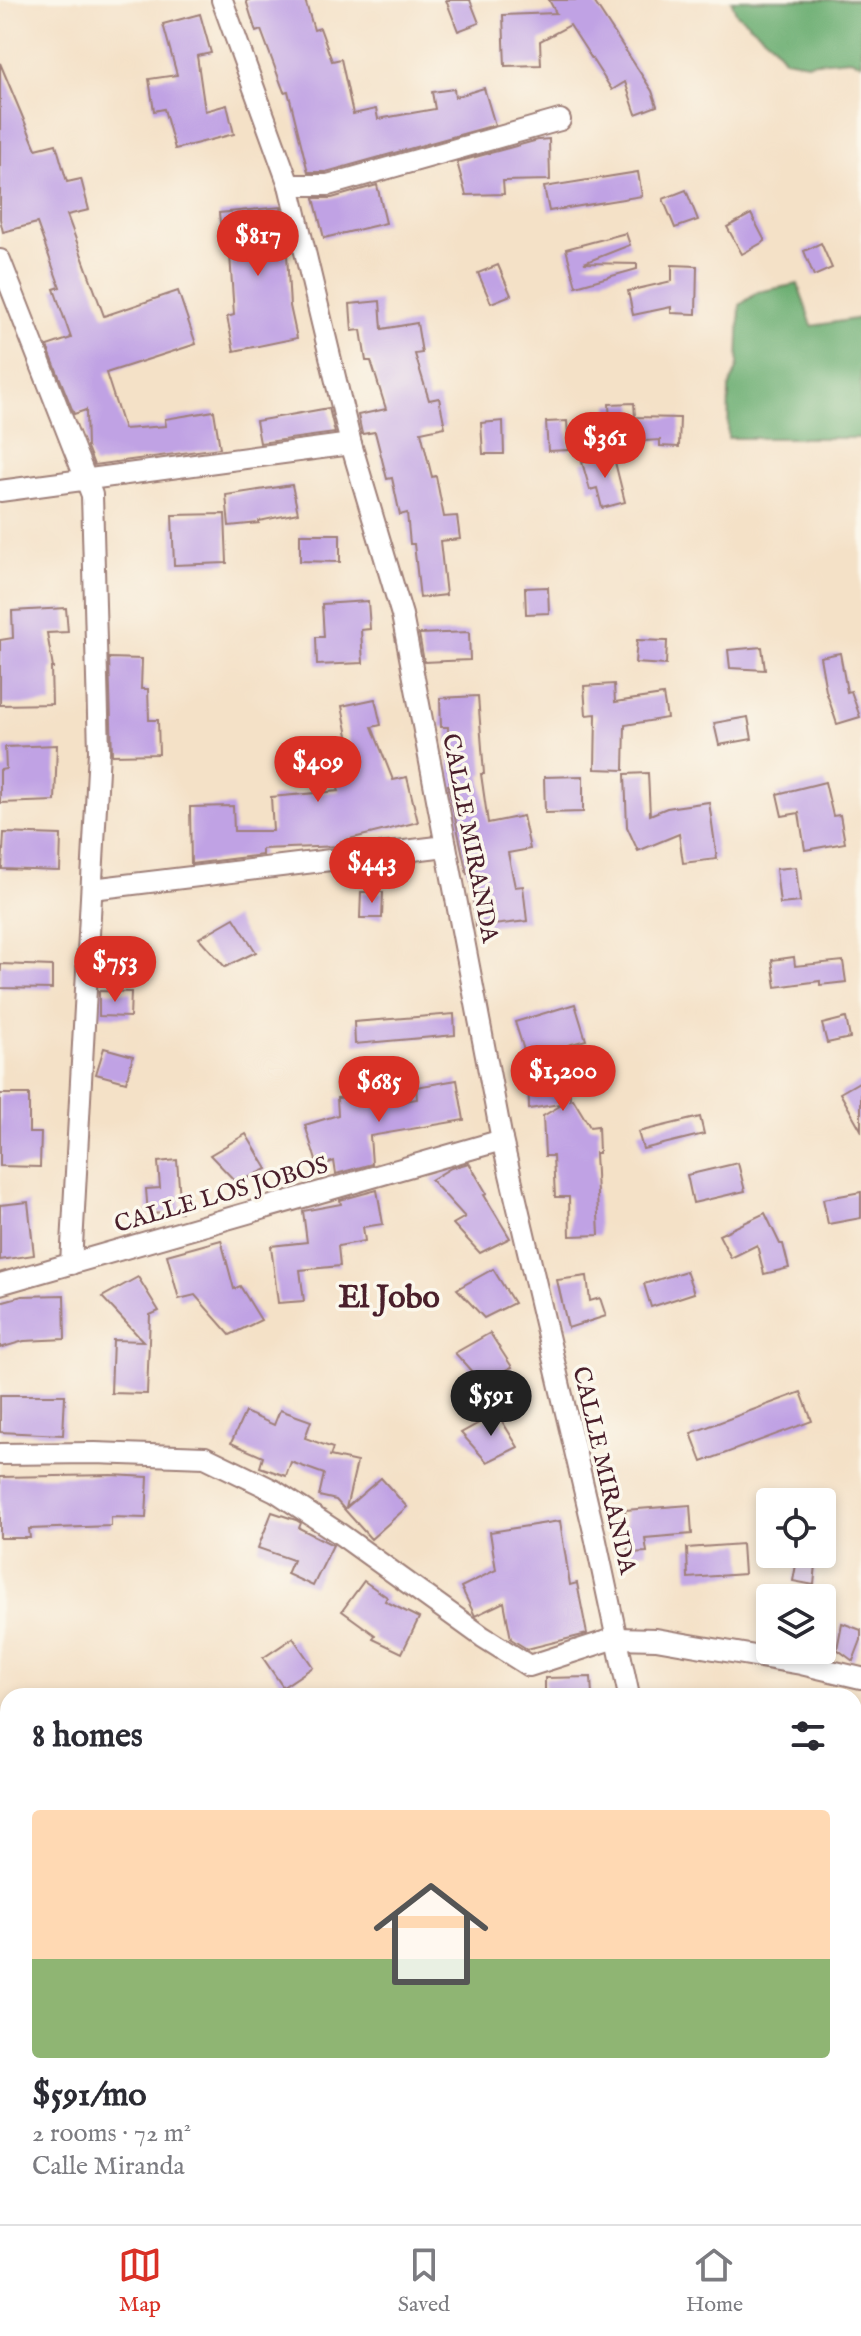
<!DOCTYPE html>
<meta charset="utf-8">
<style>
:root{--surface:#fff;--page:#f7f7f7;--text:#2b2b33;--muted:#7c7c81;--line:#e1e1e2;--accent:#d93025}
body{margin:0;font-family:"IM FELL English",serif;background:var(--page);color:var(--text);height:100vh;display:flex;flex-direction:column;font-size:30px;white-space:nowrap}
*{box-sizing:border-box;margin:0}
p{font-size:26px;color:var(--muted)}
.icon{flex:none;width:44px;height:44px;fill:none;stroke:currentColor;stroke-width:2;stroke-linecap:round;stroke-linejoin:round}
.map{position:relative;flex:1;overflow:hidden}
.details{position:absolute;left:0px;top:1688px;width:862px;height:536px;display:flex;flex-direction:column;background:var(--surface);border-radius:24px 24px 0 0;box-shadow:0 4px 12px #0003}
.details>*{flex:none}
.controls{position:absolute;left:756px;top:1488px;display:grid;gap:16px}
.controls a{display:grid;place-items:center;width:80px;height:80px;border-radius:8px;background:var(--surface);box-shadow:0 4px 12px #0003;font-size:40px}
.price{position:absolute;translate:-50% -68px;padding:0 18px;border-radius:28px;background:var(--accent);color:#fff;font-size:26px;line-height:52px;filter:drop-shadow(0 2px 4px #0008)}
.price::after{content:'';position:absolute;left:50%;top:48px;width:24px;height:18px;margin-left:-12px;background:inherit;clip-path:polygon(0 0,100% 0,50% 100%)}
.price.selected{background:#222;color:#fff}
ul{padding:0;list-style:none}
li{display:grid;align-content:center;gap:16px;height:424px;padding:0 32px}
li span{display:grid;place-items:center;height:248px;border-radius:8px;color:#555}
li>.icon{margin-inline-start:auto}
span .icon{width:144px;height:144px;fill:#fffc;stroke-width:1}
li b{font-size:34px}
h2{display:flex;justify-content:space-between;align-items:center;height:96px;padding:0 32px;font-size:34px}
.dock{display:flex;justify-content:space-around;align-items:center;height:112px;border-top:2px solid var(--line);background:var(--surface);font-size:22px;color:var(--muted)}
.dock a{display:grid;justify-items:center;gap:4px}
.dock .selected{color:var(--accent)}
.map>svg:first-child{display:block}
.built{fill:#f0d0e4}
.forest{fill:#6cae72;stroke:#5b664e;stroke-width:2}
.building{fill:#c0a2e4}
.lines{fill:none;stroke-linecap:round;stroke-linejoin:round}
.minor-casing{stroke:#9f8079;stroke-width:24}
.minor{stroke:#fff;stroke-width:20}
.labels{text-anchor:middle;stroke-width:7;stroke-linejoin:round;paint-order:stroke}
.street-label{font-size:24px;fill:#4a1f2b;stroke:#fbf7ec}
.district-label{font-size:32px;font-weight:bold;fill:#4a1f2b;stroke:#fbf7ec}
</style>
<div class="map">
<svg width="861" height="2224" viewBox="0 0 861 2224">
<rect width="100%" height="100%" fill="#fbf7ec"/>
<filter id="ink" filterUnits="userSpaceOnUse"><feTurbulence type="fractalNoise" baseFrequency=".0125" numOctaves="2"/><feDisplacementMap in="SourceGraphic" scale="16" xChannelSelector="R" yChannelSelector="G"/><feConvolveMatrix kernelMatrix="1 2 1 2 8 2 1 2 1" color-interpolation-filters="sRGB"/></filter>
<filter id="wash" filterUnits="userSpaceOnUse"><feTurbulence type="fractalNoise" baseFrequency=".006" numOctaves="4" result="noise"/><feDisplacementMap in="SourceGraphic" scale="32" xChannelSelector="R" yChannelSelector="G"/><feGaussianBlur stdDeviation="1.8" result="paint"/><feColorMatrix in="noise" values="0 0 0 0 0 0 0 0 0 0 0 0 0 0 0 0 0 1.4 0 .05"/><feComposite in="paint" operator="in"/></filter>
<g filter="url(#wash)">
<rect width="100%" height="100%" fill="#f4e1c7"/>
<rect class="built" x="854" y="2015" width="7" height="185"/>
<g class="forest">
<polygon points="731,0 861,0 861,63 850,59 807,63 785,59 771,42 736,13"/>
<polygon points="798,284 812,326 861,318 861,438 728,438 729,388 738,366 740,305 758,292"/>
</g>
<g id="blocks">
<g class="building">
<polygon points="246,0 305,0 314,30 320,28 332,61 341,59 353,114 376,109 378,119 435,109 432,92 454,89 455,97 484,88 495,125 326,172 308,172 288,91 284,92 261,30 256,32"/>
<polygon points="446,0 470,0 479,23 458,31"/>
<polygon points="549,0 593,0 652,91 657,106 636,114 625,82 612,90 570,25 540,41 541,65 505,66 503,15 556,13"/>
<polygon points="200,14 211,53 197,56 205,111 227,105 234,134 175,149 164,109 154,111 149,79 177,75 163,24"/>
<polygon points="0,63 36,149 56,144 67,182 81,179 89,210 67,215 104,316 178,291 196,344 106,373 124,429 166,426 165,419 214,411 220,448 94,465 87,447 86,410 74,414 47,346 71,338 54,289 60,287 37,223 3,232 0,219"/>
<polygon points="549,139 550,180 503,181 504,194 466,195 457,162 538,140"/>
<polygon points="638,172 642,196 549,211 544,187"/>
<polygon points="377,185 386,223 324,238 314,198 332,198"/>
<polygon points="686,190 698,220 675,228 663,199"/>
<polygon points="281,207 286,237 290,306 297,338 234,351 227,317 234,315 229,239 222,240 219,213"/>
<polygon points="751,214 765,241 742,254 727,227"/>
<polygon points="626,233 630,245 584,263 637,264 637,269 576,286 566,249"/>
<polygon points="821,243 832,268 814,276 804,251"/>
<polygon points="498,265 511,295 491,303 478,273"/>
<polygon points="672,265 697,266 696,314 671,313 671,307 633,315 628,291 672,281"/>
<polygon points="380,301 382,329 417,323 422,353 415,354 429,400 439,398 445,427 421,432 432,477 436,476 444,517 457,516 460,539 440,541 446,595 420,598 414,544 410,544 407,513 400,515 392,478 387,479 375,432 362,434 358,415 386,409 371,361 366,361 361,330 352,331 350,304"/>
<polygon points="634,403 635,417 680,418 679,447 660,446 660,440 611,443 609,404"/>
<polygon points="329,408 335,433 260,443 256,421"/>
<polygon points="503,421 504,454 483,454 481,423"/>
<polygon points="567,421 569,450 548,451 546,422"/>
<polygon points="613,454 625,502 602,508 597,488 590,490 582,462"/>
<polygon points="292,485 298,513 259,521 259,523 229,526 226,495"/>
<polygon points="225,514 227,563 174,565 172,515"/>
<polygon points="300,534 340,534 340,562 300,561"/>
<polygon points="548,587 549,613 526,614 525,588"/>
<polygon points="368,601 370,629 361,630 363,663 317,665 316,637 324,637 322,604"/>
<polygon points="66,608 68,632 47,633 53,668 51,668 52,704 0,705 0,640 13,638 12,611"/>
<polygon points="469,632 470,660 424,662 419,634"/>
<polygon points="637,640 667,641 666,665 635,663"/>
<polygon points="762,647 765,670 730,668 728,650"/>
<polygon points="840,653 847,692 851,691 860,717 837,724 826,691 820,657"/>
<polygon points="109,658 142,659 141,689 148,689 149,720 158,720 159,754 112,755"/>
<polygon points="614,684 615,702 663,695 667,718 625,725 624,770 595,769 596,714 586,715 584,686"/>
<polygon points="478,696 484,774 481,774 488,823 523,816 530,849 508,853 515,887 523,886 527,921 476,927 470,873 467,874 448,785 450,785 448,727 441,727 440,698"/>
<polygon points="375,699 381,725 372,727 393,780 407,777 418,822 341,841 341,846 262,849 262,855 191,864 190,807 233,806 234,831 273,831 271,797 339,791 327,760 351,750 342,706"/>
<polygon points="748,717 752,739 719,745 714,723"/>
<polygon points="57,745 55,801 0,803 0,770 6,769 5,747"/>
<polygon points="648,773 650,815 667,808 709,802 717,859 683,863 679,834 638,851 627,827 625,774"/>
<polygon points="583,776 583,812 545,813 544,777"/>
<polygon points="825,782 833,816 840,815 845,843 805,850 799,813 782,816 777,794"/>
<polygon points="4,833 61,835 60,871 2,869"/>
<polygon points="796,867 800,902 780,904 776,869"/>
<polygon points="361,892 383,892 382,918 360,918"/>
<polygon points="234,918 256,952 225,967 199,938"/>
<polygon points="794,957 795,966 843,961 846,982 820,985 820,981 776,987 772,960"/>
<polygon points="1,964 52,966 52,989 0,988"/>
<polygon points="99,991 131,992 130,1017 99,1016"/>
<polygon points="575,1004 586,1040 568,1045 570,1100 573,1099 590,1127 598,1126 599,1153 595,1153 599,1235 570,1236 569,1197 555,1197 553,1156 545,1156 543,1116 565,1103 529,1109 528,1063 515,1022"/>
<polygon points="454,1014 455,1035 355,1044 354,1022"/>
<polygon points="846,1018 850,1038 827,1043 822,1024"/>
<polygon points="104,1048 133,1056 126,1082 96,1074"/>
<polygon points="457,1080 464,1120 370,1136 372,1164 336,1174 334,1161 318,1167 305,1125 338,1115 337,1098 367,1096 368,1107 417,1099 416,1087"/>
<polygon points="861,1081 861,1130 840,1093"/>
<polygon points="0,1094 29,1094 29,1133 41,1133 40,1167 0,1166"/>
<polygon points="700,1117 704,1134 643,1149 638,1132"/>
<polygon points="246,1134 267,1169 237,1183 210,1155"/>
<polygon points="177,1160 181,1212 148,1214 146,1189 160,1188 158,1162"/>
<polygon points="469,1163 487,1194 484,1195 510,1238 480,1253 453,1224 465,1217 431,1180 451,1168"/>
<polygon points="738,1163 745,1191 693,1203 687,1175"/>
<polygon points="377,1190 383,1224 363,1227 365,1241 338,1246 340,1266 300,1270 304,1301 278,1303 271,1246 307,1242 303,1211 341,1204 340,1200"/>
<polygon points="861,1192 861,1218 828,1224 823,1199"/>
<polygon points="28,1202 34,1255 0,1260 0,1205"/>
<polygon points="765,1213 780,1244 783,1244 789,1268 764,1274 757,1245 731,1258 719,1235"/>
<polygon points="221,1240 234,1289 240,1286 261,1320 230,1335 195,1295 179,1299 167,1255"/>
<polygon points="493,1269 514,1303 484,1318 457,1289"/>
<polygon points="686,1271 694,1293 651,1307 644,1284"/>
<polygon points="587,1276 590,1301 600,1298 606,1316 568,1328 557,1280"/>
<polygon points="138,1277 159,1311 150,1315 147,1394 111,1393 113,1340 143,1341 102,1297"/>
<polygon points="64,1295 65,1339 24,1341 0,1348 0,1302 22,1296"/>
<polygon points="490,1333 512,1367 481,1382 455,1353"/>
<polygon points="801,1392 812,1421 702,1462 691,1433"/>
<polygon points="0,1395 65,1395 63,1435 0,1432"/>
<polygon points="280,1410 311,1421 305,1438 333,1448 330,1456 357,1462 346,1508 381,1478 407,1507 371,1539 336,1500 319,1496 324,1474 291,1462 286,1476 260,1467 263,1457 231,1443 245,1412 274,1425"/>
<polygon points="497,1413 518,1447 487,1462 461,1433"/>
<polygon points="112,1475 148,1477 146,1518 111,1517 111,1526 29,1529 30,1538 0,1538 0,1477"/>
<polygon points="690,1505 692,1534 645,1538 647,1552 628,1553 625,1510"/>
<polygon points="272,1512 296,1520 301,1523 299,1528 333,1545 313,1586 287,1574 293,1560 258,1548"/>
<polygon points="560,1521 570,1585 577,1583 587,1634 527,1649 511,1639 504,1602 475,1616 461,1587 496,1570 490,1532"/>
<polygon points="742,1544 744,1574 688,1578 687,1548"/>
<polygon points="798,1554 817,1554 814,1585 793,1581"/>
<polygon points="364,1581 387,1597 385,1601 419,1618 402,1653 373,1639 375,1635 342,1611"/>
<polygon points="842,1623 861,1630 861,1640 853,1661 837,1649"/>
<polygon points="293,1638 313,1667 283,1687 263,1658"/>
<polygon points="591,1677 592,1696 545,1696 545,1678"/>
</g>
</g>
</g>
<g filter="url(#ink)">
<use href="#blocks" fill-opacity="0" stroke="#9f8079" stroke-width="2"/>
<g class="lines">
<defs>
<g id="minor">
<polyline points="222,0 289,185 351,444 402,615 502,1140 595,1536 629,1696"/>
<polyline points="289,185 328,185 560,120"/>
<polyline points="0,260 92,495 99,751 71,1264"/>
<polyline points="0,491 351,444"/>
<polyline points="92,889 446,846"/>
<polyline points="0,1284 502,1140"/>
<polyline points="0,1454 95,1453 205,1457 275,1491 340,1534 483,1637 529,1666 616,1638 656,1639 801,1664 861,1678"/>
<polyline points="854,1977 861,1975"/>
<polyline points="634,2224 861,2219"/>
</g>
</defs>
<use href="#minor" class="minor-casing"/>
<use href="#minor" class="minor"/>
</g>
</g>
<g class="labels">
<g class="street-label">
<text transform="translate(471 838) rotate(79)" y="8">CALLE MIRANDA</text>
<text transform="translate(221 1194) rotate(-16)" y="8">CALLE LOS JOBOS</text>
<text transform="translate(605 1470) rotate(77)" y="8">CALLE MIRANDA</text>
</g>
<g class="district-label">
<text x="389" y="1307">El Jobo</text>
</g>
</g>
</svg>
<div class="controls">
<a><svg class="icon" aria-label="locate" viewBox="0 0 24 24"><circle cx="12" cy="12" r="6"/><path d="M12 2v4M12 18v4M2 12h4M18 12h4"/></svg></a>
<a><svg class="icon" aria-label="layers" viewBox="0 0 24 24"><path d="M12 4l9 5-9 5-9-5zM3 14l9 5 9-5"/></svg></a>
</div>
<b class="price" style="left:258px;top:278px">$817</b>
<b class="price" style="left:605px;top:480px">$361</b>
<b class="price" style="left:318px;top:804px">$409</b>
<b class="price" style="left:372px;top:905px">$443</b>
<b class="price" style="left:115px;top:1004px">$753</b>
<b class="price" style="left:563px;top:1113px">$1,200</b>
<b class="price" style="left:379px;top:1124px">$685</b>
<b class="price selected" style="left:491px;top:1438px">$591</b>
<section class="details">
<h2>8 homes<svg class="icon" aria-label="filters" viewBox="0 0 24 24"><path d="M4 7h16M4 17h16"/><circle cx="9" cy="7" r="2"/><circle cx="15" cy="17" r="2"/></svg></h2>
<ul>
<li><span style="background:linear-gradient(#ffd9b3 60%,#8fb573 0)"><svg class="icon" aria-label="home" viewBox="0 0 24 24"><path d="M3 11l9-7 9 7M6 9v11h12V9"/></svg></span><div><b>$591/mo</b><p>2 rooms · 72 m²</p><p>Calle Miranda</p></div></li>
</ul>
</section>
</div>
<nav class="dock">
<a class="selected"><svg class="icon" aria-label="map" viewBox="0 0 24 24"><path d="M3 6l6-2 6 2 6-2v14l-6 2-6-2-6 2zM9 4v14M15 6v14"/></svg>Map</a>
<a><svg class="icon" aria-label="saved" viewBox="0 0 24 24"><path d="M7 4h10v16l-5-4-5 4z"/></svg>Saved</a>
<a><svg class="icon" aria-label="home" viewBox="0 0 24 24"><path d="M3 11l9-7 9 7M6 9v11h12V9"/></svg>Home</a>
</nav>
